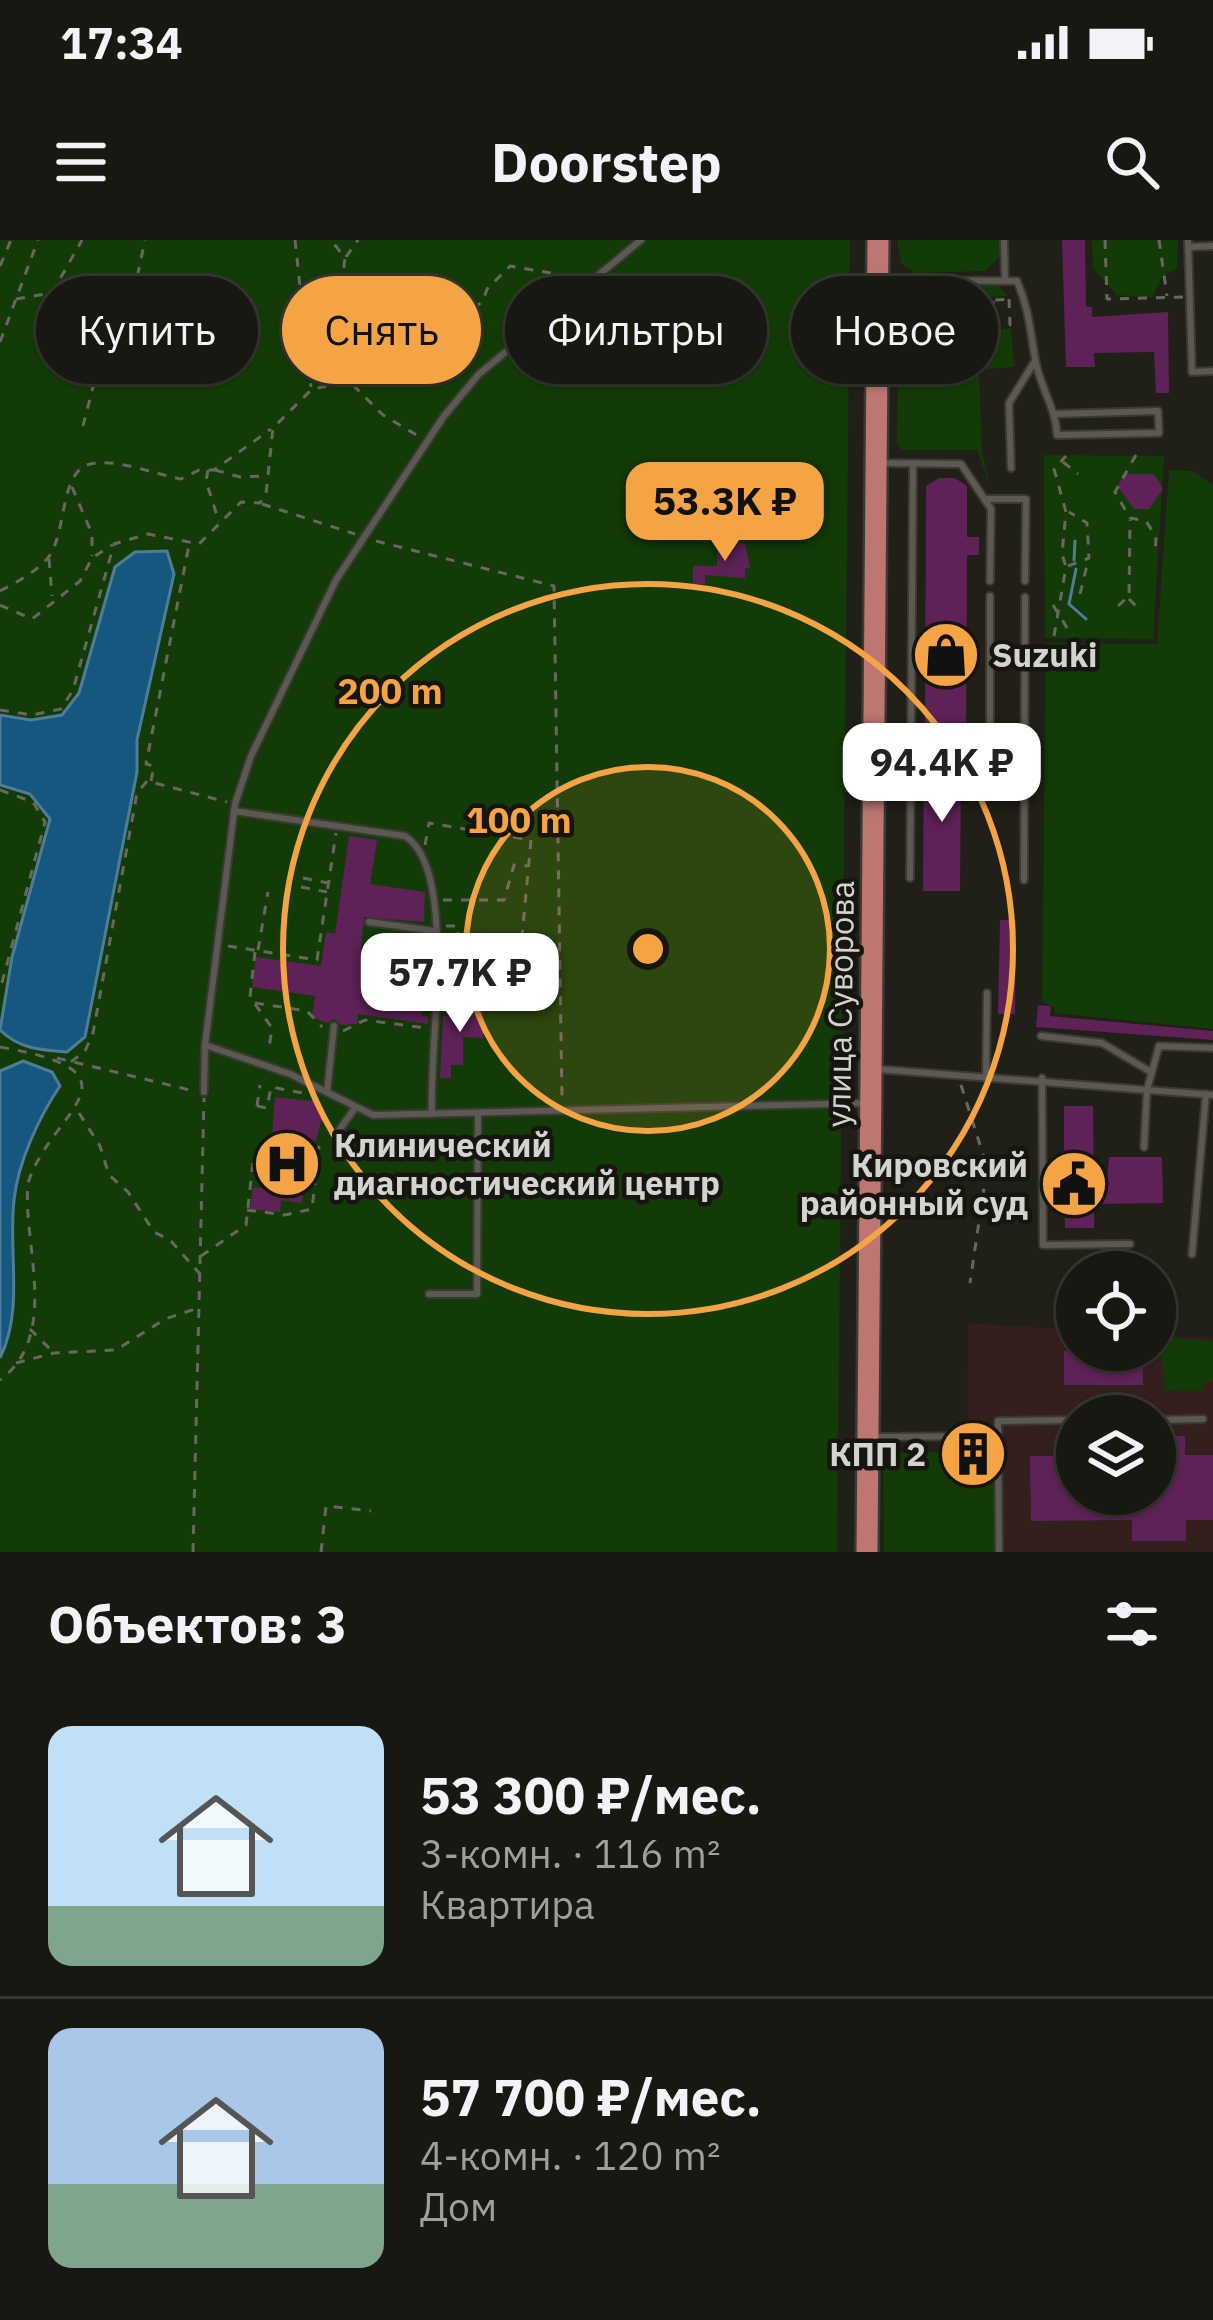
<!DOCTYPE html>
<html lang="ru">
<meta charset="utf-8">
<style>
:root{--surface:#181712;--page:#252420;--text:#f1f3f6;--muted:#9f9f9f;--line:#363632;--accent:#f4a444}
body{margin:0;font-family:"IBM Plex Sans",sans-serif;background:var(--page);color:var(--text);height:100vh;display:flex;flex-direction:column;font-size:45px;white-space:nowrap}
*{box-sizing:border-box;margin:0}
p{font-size:39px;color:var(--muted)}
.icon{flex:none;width:66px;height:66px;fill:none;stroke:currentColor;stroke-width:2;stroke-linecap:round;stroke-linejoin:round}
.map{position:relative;height:1312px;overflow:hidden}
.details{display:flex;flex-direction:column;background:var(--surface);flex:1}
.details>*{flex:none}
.banner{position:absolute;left:36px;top:36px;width:1143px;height:108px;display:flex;gap:24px}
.controls{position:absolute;left:1056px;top:1011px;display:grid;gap:24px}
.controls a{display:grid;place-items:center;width:120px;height:120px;border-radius:50%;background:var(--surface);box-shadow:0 3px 9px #0004,0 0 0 3px var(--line);font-size:60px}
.price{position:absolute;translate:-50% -102px;padding:0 27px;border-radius:24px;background:#fff;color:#222;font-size:39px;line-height:78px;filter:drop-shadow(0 3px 6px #0008)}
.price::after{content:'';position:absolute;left:50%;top:72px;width:36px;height:27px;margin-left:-18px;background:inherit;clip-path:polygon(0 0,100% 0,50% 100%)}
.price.selected{background:var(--accent);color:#111}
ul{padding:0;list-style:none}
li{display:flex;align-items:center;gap:36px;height:300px;padding:0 48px}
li+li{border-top:3px solid var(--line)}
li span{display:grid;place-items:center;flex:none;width:336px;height:240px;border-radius:24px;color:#555}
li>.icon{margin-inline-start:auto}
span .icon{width:144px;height:144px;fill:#fffc;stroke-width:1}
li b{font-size:51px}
h2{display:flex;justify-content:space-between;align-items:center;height:144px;padding:0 48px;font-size:51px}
.tag{padding:0 42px;border-radius:54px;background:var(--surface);box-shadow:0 3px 9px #0004,0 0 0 3px var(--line);font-size:42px;line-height:108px}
.tag.selected{background:var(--accent);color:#111}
.status{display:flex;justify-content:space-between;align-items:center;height:84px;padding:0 60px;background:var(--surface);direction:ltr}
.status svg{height:33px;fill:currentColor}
header{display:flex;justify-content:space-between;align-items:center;height:156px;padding:0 48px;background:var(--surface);font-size:54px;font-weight:700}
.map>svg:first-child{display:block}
.education{fill:#33201d;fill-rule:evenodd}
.green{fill:#133b07}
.water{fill:#16577f;stroke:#4f7c97;stroke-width:3}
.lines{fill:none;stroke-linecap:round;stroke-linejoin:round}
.stream{stroke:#4f7c97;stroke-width:3}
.building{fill:#5e2258}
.lane-casing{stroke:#3a3934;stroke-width:10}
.primary-casing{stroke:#3a3934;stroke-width:26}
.path{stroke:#686760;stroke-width:3;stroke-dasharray:9 9;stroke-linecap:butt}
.lane{stroke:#5b5951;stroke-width:6}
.primary{stroke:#bd7671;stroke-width:21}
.ring{fill:none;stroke:#f4a444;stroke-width:6}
.labels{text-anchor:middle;stroke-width:9;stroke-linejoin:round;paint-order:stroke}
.poi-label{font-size:33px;font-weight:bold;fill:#d4d3ce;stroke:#17150f;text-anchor:start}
.street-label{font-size:33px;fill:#d4d3ce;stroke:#17150f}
.centre{fill:#f4a444;stroke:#17150f;stroke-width:6}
.ring-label{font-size:36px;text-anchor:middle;font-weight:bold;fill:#f4a444;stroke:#17150f;stroke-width:9;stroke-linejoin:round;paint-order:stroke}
</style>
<div class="status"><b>17:34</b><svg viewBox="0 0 49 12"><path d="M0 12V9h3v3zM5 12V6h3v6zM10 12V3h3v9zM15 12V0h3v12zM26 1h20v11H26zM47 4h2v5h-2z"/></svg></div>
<header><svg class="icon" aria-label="menu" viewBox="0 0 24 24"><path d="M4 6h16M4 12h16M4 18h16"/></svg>Doorstep<svg class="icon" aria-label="search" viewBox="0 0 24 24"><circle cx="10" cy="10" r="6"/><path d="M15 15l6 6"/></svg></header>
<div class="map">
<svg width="1213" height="1312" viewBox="0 0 1213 1312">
<rect width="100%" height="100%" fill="#201f18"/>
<path class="education" d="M968,1083L1077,1090V1110H1155V1095L1213,1098V1312H967ZM1077,1176H1155V1254H1077Z"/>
<g class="green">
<polygon points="0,0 850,0 837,1312 0,1312"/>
<polygon points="897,0 1001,0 1001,16 985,31 915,33 901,23"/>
<polygon points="1092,0 1178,0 1177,28 1162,37 1152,58 1117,55 1093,28"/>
<polygon points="996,44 1009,56 943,59 948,101 1011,88 1014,127 979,130 982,211 990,246 977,210 903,210 897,205 898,58 916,48"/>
<polygon points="1044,215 1164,216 1153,399 1045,398"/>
<polygon points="1169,230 1193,231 1213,245 1213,789 1054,773 1054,767 1042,762 1046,403 1157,404"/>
<polygon points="1160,1098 1213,1101 1213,1142 1204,1142 1204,1151 1165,1150"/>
<polygon points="953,1212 954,1222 996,1222 996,1312 884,1312 883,1213"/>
</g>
<g class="water">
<path d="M167,311L174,334L137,500V532L85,797L67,812C42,810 19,809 0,790L12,717L50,579L30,554L0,545V475L31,480L62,475L79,453L115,327L135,312Z"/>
<path d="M23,821L52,832L60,846C39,877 18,922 14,960C8,1012 24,1070 0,1118V831Z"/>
</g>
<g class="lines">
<g class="stream">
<polyline points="1074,320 1075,301"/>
<polyline points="1076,329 1069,364 1086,379"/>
</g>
</g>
<g class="building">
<polygon points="1062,0 1085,0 1086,67 1092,67 1092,77 1168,72 1169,153 1156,153 1154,112 1094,113 1095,127 1066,127"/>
<polygon points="1126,234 1154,234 1163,249 1149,269 1134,269 1117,246"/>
<polygon points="939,238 955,238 967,246 967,297 979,297 979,315 967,315 966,483 925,483 926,246"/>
<polygon points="745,303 750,328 745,328 745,338 705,335 705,344 693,344 693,326 717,326 717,306"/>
<polygon points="924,519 961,519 960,651 923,651"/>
<polygon points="349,596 377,600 370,644 425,652 424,682 364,677 361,710 384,713 380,742 426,749 422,776 428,776 428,784 358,774 357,784 341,785 334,779 327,783 312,777 315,756 252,747 256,717 321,726 326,692 335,694"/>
<polygon points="1000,680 1016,680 1015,774 998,774"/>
<polygon points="463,762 484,762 483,798 463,797 463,825 451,825 451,838 440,838 443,776 462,776"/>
<polygon points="1038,765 1051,766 1050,776 1213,791 1213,800 1036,787"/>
<polygon points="275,857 320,862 319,874 323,874 316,901 307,900 302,963 281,960 280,972 250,969 253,947 268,949"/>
<polygon points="1064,866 1093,866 1094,941 1107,941 1109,917 1162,917 1163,963 1094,964 1094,988 1065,988 1064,954 1057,954 1057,931 1064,931"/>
<rect x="1064" y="1111" width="79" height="34"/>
<polygon points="1155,1196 1185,1196 1185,1215 1213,1215 1213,1280 1186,1280 1186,1301 1132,1301 1132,1280 1031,1281 1030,1216 1077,1216 1077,1254 1155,1254"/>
</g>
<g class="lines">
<defs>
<g id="lane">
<polyline points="1004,0 1005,41"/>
<polyline points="1188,0 1192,132 1213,131"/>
<polyline points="1188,7 1213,6"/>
<path d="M882,40L1017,41C1029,69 1030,90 1035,118C1039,146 1056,167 1057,195L1159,193L1158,171L1056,174"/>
<polyline points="882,223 961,224 991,269 990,341"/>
<polyline points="1011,228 1009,163 1035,121"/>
<polyline points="986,259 1026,259 1025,341"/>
<polyline points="878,498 1025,499"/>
<polyline points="990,499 990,356"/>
<path d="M234,571L405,596C459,629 428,812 432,874"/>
<polyline points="910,638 913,224"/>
<polyline points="1024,640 1025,357"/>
<polyline points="369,682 434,691"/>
<polyline points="1041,796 1102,803 1151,832"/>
<polyline points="205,805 235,564 251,516 336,340 444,176 479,134 641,0"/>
<polyline points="1213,808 1159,806 1147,850 1213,855"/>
<polyline points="876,829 1147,850 1144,907"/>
<polyline points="986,833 987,753"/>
<polyline points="1042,838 1043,1005 1130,1004"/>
<polyline points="204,852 205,805 290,834 373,875 869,863"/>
<polyline points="327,852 334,786"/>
<polyline points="337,893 355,868"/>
<polyline points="1192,1014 1206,854"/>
<polyline points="429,1054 477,1054 478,874"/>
<polyline points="1155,1180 1203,1179"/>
<polyline points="998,1196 999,1312"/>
<polyline points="874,1197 998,1196 998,1181 1077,1180"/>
</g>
<polyline id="primary" points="867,1312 878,0"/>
</defs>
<use href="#lane" class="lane-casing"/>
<use href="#primary" class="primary-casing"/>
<g class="path">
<polyline points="295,0 311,147"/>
<polyline points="1105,0 1107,59 1183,57"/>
<polyline points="1159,0 1167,56"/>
<polyline points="346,17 358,0"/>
<polyline points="0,26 11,0"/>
<polyline points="16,59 52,53 82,0"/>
<polygon points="1009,59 1010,85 950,92 948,64"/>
<polyline points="993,61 995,85"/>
<polyline points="0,102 38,0"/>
<polyline points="303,105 340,58 345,18 331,0"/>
<polyline points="353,145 383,175 420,197"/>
<polyline points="83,186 106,96 133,57 145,0"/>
<polyline points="1136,215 1115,252 1130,278 1146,281 1156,297 1155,315"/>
<polyline points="1063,222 1078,234"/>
<polyline points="208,230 206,241 219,282"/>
<polyline points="215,230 240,237 264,236"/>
<polyline points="72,247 92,294 92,316"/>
<polyline points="262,264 355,294"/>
<polyline points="376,301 554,346 562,859"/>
<polyline points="49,319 52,356"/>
<polyline points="1068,326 1089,318 1087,283 1069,272"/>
<path d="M0,351C17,342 34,333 47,319C67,296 59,236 87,225C111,216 157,235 181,239L199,230H214L271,189"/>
<polyline points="1080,354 1088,321"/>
<polyline points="1129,359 1141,371"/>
<polyline points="0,365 32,379 80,341 92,318 112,305"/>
<polyline points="1053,365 1072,396"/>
<polyline points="1118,366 1129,356 1130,280"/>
<polyline points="1054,396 1066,327 1062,314 1066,272 1054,229 1066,216"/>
<polyline points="0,470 32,475 61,469 73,450 114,304 148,294 199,304 241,262 260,263 266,254 273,188 312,149 379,136 425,95 453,85 483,61 487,49 510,26 551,33 571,47"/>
<polyline points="151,541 154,526 146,524 189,305"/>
<polyline points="0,550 33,562 45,582 0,750"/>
<polyline points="425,605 429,583 531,600 521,707 453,702 452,712 443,712"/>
<polyline points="303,638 328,643"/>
<polyline points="301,647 327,652"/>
<polyline points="443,660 504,660 514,625 527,626"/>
<polyline points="446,686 458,686 458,700"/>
<polyline points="228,706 317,720 336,593"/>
<polyline points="258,710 268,652"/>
<polyline points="255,712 250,757 272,788 269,808"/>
<polyline points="255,763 307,771 322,787"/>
<polyline points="343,791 365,780 426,788"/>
<path d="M0,807C152,833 50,872 28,943C22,1004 61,1095 0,1140"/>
<polyline points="57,818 194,851"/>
<polyline points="71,822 85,811 93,793 137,553 147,541 227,562"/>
<polyline points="961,845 987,927 970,1043"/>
<polyline points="257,866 267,868 271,847 308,854"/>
<polyline points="257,866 260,845"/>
<polyline points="79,873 100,906 109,935 128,952 154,992 170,1000 200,1034"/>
<polyline points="247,970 285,975 312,969 319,906"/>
<polyline points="201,1016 246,985 253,922"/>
<polyline points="30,1089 53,1112"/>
<polyline points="16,1123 54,1113 116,1110 165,1079 198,1068"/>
<polyline points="193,1312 204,858"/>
<polyline points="321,1312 326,1266 371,1271"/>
</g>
<use href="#lane" class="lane"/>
<use href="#primary" class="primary"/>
</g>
<circle cx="648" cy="709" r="182" fill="#f4a444" fill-opacity=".12"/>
<g class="ring">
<circle cx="648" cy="709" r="182"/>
<circle cx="648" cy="709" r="365"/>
</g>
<defs>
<symbol id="shop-disc" viewBox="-11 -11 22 22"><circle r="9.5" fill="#f4a444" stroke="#17150f"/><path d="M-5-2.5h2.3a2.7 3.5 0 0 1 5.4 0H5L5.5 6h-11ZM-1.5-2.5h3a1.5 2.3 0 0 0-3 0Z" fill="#111"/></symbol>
<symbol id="hospital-disc" viewBox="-11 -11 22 22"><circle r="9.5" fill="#f4a444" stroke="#17150f"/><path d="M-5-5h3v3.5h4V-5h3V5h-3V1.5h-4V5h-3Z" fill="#111"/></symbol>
<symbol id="civic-disc" viewBox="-11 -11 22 22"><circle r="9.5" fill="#f4a444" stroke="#17150f"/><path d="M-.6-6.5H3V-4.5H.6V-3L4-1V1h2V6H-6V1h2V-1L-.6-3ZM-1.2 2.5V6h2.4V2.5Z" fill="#111"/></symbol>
<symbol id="building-disc" viewBox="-11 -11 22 22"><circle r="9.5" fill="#f4a444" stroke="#17150f"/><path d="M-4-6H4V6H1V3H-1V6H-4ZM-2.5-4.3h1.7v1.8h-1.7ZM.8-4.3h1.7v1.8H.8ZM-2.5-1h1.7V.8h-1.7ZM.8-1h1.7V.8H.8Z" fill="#111"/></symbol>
</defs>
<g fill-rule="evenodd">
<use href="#shop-disc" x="908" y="377" width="76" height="76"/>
<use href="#hospital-disc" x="249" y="886" width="76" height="76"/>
<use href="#civic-disc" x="1036" y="906" width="76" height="76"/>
<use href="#building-disc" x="935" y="1176" width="76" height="76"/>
</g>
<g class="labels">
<g class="poi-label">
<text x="992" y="427">Suzuki</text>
<text x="334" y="917">Клинический<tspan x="334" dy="38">диагностический центр</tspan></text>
<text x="1028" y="937" text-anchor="end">Кировский<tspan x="1028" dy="38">районный суд</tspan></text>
<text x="926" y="1226" text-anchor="end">КПП 2</text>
</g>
<g class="street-label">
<text transform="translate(840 764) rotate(-89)" y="12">улица Суворова</text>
</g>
</g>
<circle cx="648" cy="709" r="18" class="centre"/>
<g class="ring-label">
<text x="390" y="464">200 m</text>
<text x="519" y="593">100 m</text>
</g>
</svg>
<div class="controls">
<a><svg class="icon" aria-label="locate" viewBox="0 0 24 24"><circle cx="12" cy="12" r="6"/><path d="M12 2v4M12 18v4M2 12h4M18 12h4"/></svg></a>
<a><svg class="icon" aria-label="layers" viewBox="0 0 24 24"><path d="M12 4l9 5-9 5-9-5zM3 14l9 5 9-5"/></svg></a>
</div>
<b class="price selected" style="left:725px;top:324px">53.3K ₽</b>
<b class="price" style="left:942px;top:585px">94.4K ₽</b>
<b class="price" style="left:460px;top:795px">57.7K ₽</b>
<div class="banner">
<a class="tag">Купить</a>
<a class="tag selected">Снять</a>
<a class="tag">Фильтры</a>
<a class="tag">Новое</a>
</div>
</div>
<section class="details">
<h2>Объектов: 3<svg class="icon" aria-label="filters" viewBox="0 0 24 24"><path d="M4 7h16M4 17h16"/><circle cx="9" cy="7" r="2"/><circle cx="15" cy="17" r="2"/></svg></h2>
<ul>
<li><span style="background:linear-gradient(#bfe0f5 75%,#7fa58c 0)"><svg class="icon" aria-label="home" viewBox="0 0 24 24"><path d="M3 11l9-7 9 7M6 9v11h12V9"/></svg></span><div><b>53 300 ₽/мес.</b><p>3-комн. · 116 m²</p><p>Квартира</p></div></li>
<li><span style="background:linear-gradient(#a9c7e8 65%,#7fa58c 0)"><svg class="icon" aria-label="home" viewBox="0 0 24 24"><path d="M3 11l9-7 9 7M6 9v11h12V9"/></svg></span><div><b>57 700 ₽/мес.</b><p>4-комн. · 120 m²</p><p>Дом</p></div></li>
</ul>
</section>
